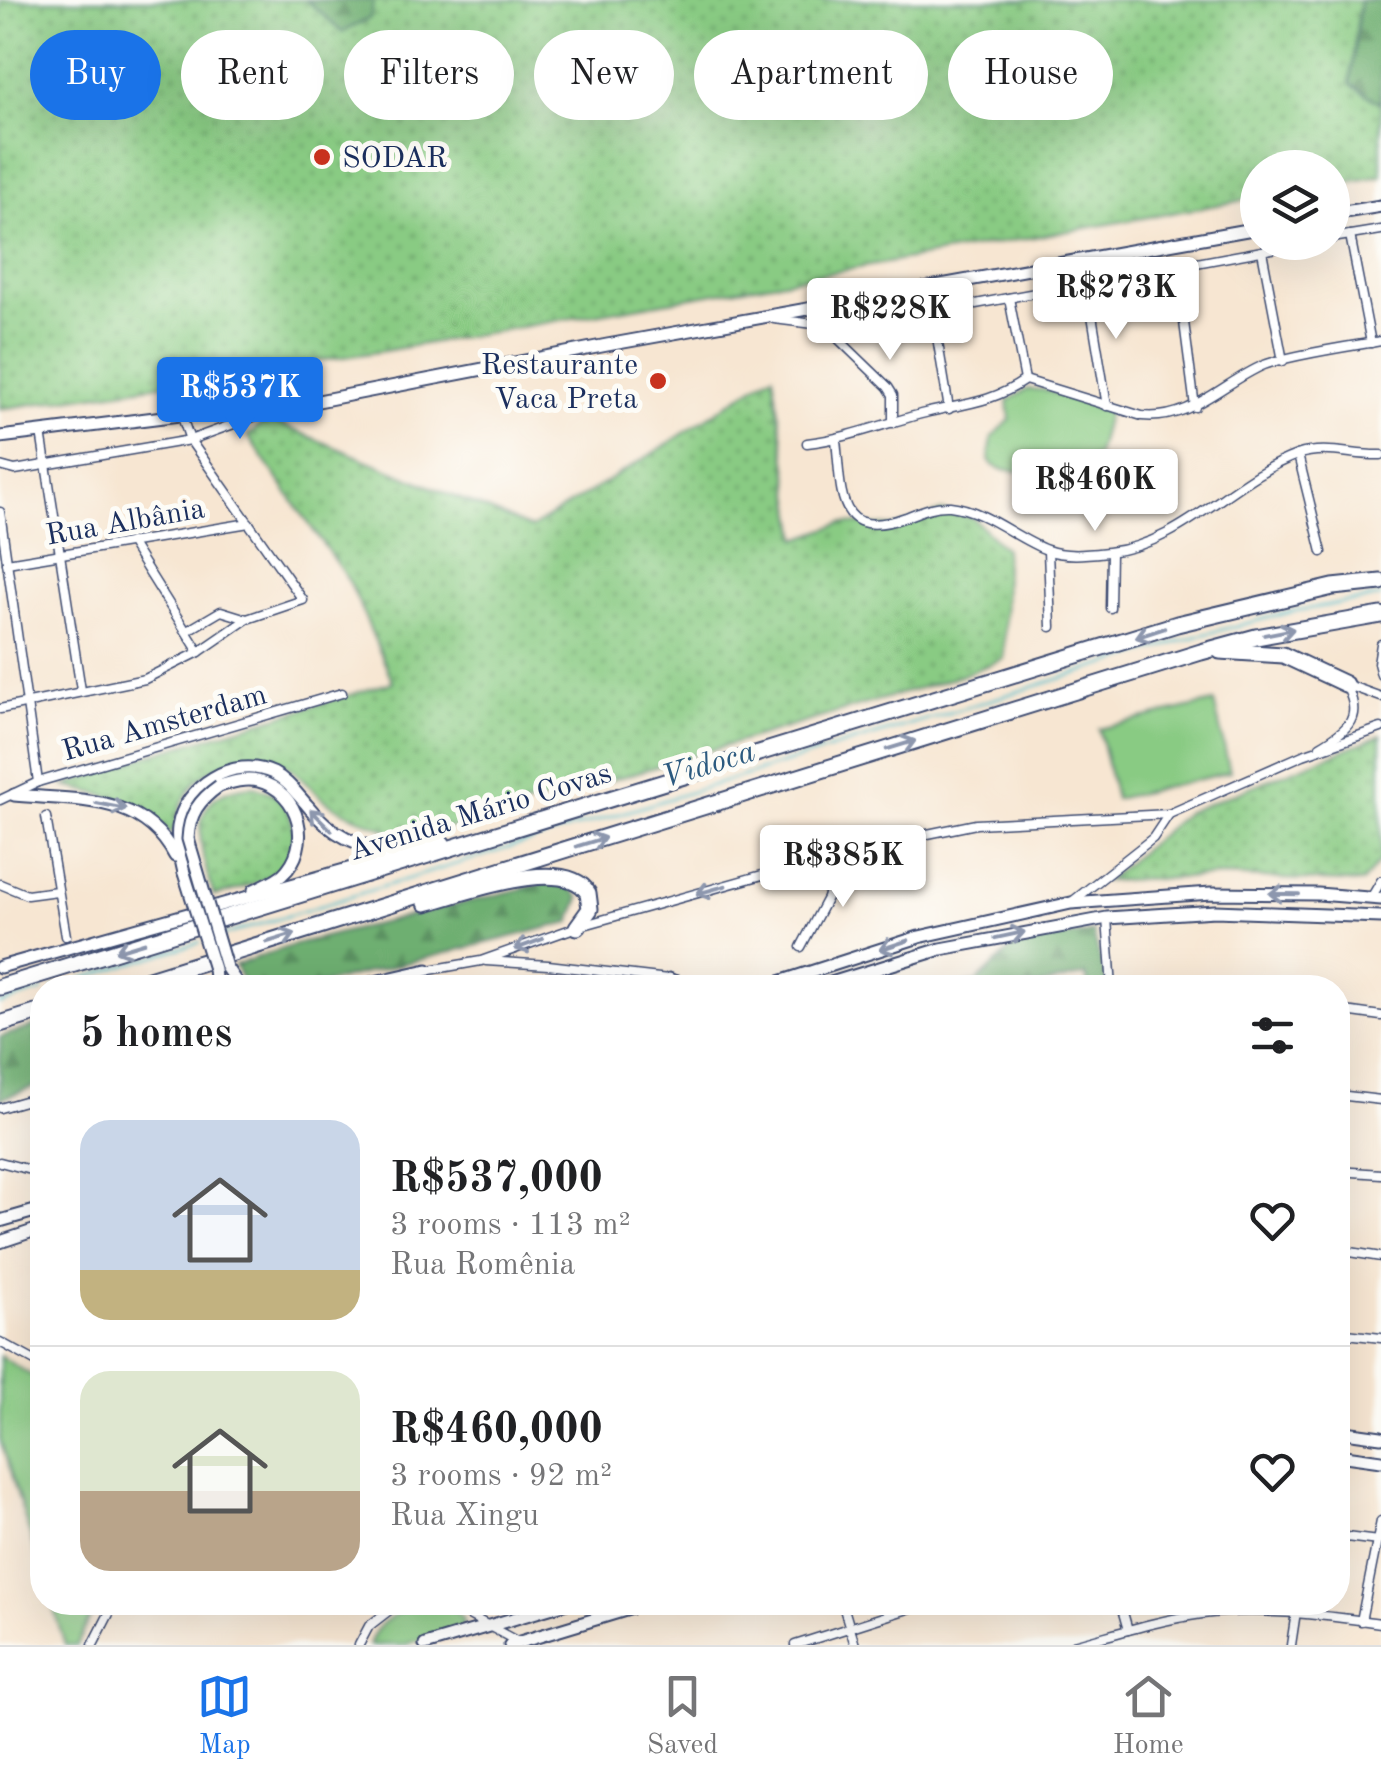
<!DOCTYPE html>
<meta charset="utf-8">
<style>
:root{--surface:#fff;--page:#f6f6f6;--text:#202124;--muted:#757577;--line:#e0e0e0;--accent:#1a73e8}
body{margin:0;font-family:"Old Standard TT",serif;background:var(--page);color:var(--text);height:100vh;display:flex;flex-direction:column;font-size:38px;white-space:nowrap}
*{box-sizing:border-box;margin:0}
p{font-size:32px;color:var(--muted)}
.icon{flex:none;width:55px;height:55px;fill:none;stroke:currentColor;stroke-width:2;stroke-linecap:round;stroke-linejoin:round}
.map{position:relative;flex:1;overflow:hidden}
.panel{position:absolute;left:30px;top:975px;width:1320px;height:640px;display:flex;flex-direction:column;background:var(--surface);border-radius:40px;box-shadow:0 10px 40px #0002}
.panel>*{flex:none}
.banner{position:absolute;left:30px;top:30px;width:1322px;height:90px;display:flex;gap:20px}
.controls{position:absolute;left:1240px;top:150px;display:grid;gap:20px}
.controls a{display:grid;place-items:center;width:110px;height:110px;border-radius:50%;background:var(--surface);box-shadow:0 10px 40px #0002;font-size:50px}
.price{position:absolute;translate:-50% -85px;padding:0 22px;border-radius:10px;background:#fff;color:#222;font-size:32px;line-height:65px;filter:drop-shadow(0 2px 5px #0008)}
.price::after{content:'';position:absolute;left:50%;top:60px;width:30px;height:22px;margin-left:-15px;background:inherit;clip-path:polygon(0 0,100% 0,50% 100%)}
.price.selected{background:var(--accent);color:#fff}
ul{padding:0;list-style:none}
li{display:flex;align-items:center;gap:30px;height:250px;padding:0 50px}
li+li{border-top:2px solid var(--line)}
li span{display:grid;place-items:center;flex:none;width:280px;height:200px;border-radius:30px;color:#555}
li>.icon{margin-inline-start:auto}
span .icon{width:120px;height:120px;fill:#fffc;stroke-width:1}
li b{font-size:42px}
h2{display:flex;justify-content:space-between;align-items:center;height:120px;padding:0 50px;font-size:42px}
.chip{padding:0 35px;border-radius:45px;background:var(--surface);box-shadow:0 10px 40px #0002;font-size:35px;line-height:90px}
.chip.selected{background:var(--accent);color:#fff}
.tab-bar{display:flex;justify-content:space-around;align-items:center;height:140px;border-top:2px solid var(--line);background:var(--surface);font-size:28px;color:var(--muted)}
.tab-bar a{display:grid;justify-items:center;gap:5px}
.tab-bar .selected{color:var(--accent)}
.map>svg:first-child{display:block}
.grass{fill:url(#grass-dots);stroke:#527d70;stroke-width:2.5}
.forest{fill:url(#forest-firs);stroke:#446f68;stroke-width:2.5}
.park{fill:#89cb83;stroke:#527d70;stroke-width:2.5}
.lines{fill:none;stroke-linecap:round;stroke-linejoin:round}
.stream{stroke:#52bfcc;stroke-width:2.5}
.minor-casing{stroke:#3c4a6f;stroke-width:11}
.secondary-casing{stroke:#3c4a6f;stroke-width:15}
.motorway-casing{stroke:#3c4a6f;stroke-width:19}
.minor{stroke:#fff;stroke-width:8}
.secondary{stroke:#fff;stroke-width:11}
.motorway{stroke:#fff;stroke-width:15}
.secondary-bridge-casing{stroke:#3c4a6f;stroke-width:15;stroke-linecap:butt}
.secondary-bridge{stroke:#fff;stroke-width:11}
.oneway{stroke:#8d97ae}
.poi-dot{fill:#c8321e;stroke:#fdfcf7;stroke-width:4}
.labels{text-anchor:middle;stroke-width:10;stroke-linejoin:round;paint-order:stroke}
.poi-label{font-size:30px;fill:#1b2f5e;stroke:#fdfcf7;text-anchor:start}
.street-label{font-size:30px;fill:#1b2f5e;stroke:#fdfcf7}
.water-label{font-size:32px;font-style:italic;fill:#2c5a7f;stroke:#fdfcf7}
</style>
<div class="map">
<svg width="1381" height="1645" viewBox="0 0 1381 1645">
<defs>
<pattern id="grass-dots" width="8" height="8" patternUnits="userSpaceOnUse" patternTransform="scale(2.5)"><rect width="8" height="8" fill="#89cb83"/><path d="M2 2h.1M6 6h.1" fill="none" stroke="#6fa56e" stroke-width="1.8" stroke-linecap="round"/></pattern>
<pattern id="forest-firs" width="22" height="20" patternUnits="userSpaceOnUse" patternTransform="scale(2.5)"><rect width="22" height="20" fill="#6eaf71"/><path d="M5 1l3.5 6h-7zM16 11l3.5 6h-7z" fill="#5a8f60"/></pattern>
</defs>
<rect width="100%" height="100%" fill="#fdfcf7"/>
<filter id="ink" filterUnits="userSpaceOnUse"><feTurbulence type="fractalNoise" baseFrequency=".01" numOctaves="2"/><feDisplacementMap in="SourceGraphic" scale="20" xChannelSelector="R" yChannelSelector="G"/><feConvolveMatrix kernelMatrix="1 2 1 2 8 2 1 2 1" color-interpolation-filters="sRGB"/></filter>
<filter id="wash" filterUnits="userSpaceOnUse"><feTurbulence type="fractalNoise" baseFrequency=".0048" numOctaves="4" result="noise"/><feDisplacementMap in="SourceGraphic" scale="40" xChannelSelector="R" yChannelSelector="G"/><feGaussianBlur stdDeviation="2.25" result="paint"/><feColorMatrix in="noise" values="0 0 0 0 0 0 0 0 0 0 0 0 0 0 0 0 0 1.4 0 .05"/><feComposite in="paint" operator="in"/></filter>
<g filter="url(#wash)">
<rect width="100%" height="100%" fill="#f7e6d2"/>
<g class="grass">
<polygon points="0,0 1360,0 1350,83 1381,103 1381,176 1333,185 1332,168 1258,168 1257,198 384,351 0,409"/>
<path d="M773,374L798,539L843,523L895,527L942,511L973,518L1005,549L1004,659L960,676L410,840C385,828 356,819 332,805C315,795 304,776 285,765C260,751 210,762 193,785C181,801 177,816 172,835C138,801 110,796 65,786L143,757L393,682L350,583L248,436L267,419L531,528L660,449Z"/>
<polygon points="1381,735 1381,860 1362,883 1224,876 1106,881 1187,812"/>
<path d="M254,786C261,789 270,791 276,796C297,813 300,849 280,867C264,884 236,890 214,896C199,849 181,789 254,786Z"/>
</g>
<g class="forest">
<polygon points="306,0 374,0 370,18 342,32"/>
<polygon points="1360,0 1381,0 1381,103 1350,84"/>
<polygon points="544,883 571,888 580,898 571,922 310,987 254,987 242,980 235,965 299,943"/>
<polygon points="1093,932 1108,987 1088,987 1086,975 1034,987 948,988 977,982 1015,945"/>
<polygon points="42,1024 42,1084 0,1099 0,1037"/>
</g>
<g class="park">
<path d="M1028,389L1045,390L1108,411L1097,455C1082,463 1064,484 1047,482C1037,482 1028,473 1017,471C1004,469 996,471 989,460L992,437L1010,420L1008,401Z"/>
<polygon points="1214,702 1230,772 1115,799 1099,729"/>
<polygon points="0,1356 42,1382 42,1573 0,1439"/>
<polygon points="52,1603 97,1603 77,1645 65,1645"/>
<path d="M424,1603L453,1609L463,1619L462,1627L403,1645H369C377,1619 400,1611 424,1603Z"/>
</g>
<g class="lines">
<g class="stream">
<polyline points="222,936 1205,634 1295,611 1381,597"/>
<polyline points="53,988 200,942"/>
<polyline points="0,1004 42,991"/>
</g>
</g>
</g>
<g filter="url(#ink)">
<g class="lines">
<defs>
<g id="minor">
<polyline points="1350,235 1371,343"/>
<polyline points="1332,238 1381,230"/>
<polyline points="1262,251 1283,361"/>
<polyline points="1177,268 1195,407"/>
<polyline points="1087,285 1107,406"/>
<polyline points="1009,298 1025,380"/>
<polyline points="832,305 859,326"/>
<polyline points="933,313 949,409"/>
<polyline points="774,319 846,328 1310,242"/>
<polyline points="826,327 888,387 893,395 893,423"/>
<polyline points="41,432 81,690"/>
<path d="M836,440C842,491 835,543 906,517C921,511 934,505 950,506C986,510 1015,538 1047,550C1065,557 1089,554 1108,552C1182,545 1231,479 1297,455C1325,445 1353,456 1381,455"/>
<path d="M807,443C850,438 888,422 929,412C964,404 994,402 1025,380L1142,416C1191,421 1222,383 1264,365C1289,355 1352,346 1381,341"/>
<polyline points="1298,455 1322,552"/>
<polyline points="0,466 15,470 190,440 272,410"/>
<polyline points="0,512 38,782"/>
<polyline points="130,542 199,652"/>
<polyline points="1048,551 1051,627"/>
<polyline points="7,563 249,523"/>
<polyline points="1110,608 1111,552"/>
<polyline points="187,631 221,611 247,619"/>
<polyline points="1381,644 1378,663 1381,675"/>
<polyline points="1345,684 1381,697"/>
<polyline points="0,709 145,679 199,652 247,619 303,600 190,440 181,414"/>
<path d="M1320,746C1349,729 1364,717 1345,684"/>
<polyline points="0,800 38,782 342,693"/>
<polyline points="46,817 66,936"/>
<polyline points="0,884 27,895 57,891"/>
<polyline points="1371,898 1381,881"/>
<polyline points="1073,901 1153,838 1169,814 1303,755 1381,728"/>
<polyline points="1107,918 1112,988"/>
<polyline points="801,947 827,898 839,854"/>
<polyline points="486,961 548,965 745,988"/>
<polyline points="424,971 481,961 577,927 855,849 976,824 1169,814"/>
<polyline points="387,988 407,979"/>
<polyline points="1338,1010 1381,1016"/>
<polyline points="1338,1095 1381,1100"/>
<polyline points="0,1108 42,1096"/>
<polyline points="0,1162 42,1173"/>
<polyline points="1338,1171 1381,1174"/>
<polyline points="1338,1250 1381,1257"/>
<polyline points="1338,1333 1381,1338"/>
<polyline points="0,1342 42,1365"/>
<polyline points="1338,1536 1378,1541"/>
<polyline points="445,1602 520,1643"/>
<polyline points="842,1602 855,1645"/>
<polyline points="1120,1602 1128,1630"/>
<polyline points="1361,1621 1381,1521"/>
<polyline points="93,1645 115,1602"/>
<polyline points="359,1645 369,1626 400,1602"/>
<polyline points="795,1645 930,1602"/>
<path d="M1073,1645C1115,1634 1158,1620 1202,1614C1262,1607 1322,1615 1381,1623"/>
<polyline points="1291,1645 1296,1612"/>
</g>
<g id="secondary">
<polyline points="1332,214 1381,206"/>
<polyline points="0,437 261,405 277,409 607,345 1258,228"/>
<path d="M219,786C232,782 245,778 258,781C300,791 314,846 282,875C274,881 263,886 254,890"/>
<path d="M14,795C76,801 142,793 175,856"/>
<path d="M184,873C181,858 176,843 178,827C184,786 233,755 273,773C287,780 296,793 307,805C331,835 361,851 401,849"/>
<polyline points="0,967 444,842"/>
<polyline points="669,979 688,988"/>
<polyline points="348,988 427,970"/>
<polyline points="761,988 919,937 1071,903 1211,893 1318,894 1381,899"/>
<polyline points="815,988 941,949 1107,918 1215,911 1381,917"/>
<polyline points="0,1221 42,1209"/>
<polyline points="0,1242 42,1228"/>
<polyline points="1338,1431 1381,1437"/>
<polyline points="1338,1455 1381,1461"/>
<polyline points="425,1645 570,1602"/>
<polyline points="510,1645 652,1602"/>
</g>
<g id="motorway">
<polyline points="1220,651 1283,655 1345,684"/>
<path d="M426,903C462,894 565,854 588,893L590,909L577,927"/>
<polyline points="0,987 1177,624 1333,587 1381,582"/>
<polyline points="120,988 1201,652 1256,637 1381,615"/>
<polyline points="0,1024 42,1011"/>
</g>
</defs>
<use href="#minor" class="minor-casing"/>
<use href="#secondary" class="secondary-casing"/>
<use href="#motorway" class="motorway-casing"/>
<use href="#minor" class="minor"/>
<use href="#secondary" class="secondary"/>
<use href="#motorway" class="motorway"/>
<defs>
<g id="secondary-bridge">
<path d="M219,786C199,800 189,814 188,839L226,967L240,988"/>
<polyline points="184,873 214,969 216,988"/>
</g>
</defs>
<use href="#secondary-bridge" class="secondary-bridge-casing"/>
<use href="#secondary-bridge" class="secondary-bridge"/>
</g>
<defs><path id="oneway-shaft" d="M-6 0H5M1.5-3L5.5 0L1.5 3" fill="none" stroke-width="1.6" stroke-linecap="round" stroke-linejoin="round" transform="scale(2.5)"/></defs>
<g class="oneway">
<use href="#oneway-shaft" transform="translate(1279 632) rotate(-11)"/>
<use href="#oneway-shaft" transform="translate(1150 633) rotate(162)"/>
<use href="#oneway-shaft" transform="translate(901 745) rotate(-17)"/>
<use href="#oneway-shaft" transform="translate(111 806) rotate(11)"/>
<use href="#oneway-shaft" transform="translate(321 820) rotate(-135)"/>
<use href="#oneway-shaft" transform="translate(591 842) rotate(-17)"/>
<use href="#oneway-shaft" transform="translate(711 890) rotate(164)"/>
<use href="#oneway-shaft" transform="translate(1284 894) rotate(-179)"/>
<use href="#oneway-shaft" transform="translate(1010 935) rotate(-12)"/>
<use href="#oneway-shaft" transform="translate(281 938) rotate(-17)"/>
<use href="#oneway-shaft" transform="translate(529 944) rotate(160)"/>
<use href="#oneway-shaft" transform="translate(894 945) rotate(162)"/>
<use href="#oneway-shaft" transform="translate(130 947) rotate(163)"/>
</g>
</g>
<g class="poi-dot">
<circle cx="322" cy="157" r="10"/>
<circle cx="658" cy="381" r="10"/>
</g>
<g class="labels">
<g class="poi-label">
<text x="342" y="167">SODAR</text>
<text x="638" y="374" text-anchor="end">Restaurante<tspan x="638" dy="34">Vaca Preta</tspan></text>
</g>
<g class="street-label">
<text transform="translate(125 521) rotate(-10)" y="10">Rua Albânia</text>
<text transform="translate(164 722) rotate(-16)" y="10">Rua Amsterdam</text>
<text transform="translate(480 811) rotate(-17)" y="10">Avenida Mário Covas</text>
</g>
<g class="water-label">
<text transform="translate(708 763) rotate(-17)" y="11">Vidoca</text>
</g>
</g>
</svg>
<div class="controls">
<a><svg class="icon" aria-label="layers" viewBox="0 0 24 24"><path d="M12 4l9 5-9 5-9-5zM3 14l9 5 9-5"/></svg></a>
</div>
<b class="price" style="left:1116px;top:342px">R$273K</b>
<b class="price" style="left:890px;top:363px">R$228K</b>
<b class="price selected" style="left:240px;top:442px">R$537K</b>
<b class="price" style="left:1095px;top:534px">R$460K</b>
<b class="price" style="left:843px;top:910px">R$385K</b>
<div class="banner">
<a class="chip selected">Buy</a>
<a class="chip">Rent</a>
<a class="chip">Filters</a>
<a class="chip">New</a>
<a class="chip">Apartment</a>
<a class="chip">House</a>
</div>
<section class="panel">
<h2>5 homes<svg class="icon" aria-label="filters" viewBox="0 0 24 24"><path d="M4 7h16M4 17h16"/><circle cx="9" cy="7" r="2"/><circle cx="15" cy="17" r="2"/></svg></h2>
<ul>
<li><span style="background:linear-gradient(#c9d6e8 75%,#c2b280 0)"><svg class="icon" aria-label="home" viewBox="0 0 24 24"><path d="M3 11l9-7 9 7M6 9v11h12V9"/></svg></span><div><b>R$537,000</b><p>3 rooms · 113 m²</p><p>Rua Romênia</p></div><svg class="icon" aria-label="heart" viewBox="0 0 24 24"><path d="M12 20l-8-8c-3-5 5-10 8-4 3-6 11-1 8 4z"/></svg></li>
<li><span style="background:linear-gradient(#dfe7d0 60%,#b9a48a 0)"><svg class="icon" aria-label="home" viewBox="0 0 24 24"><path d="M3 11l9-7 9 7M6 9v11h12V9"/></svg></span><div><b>R$460,000</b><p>3 rooms · 92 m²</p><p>Rua Xingu</p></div><svg class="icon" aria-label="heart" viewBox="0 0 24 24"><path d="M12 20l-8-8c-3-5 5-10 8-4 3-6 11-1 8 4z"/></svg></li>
</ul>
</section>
</div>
<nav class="tab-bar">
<a class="selected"><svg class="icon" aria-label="map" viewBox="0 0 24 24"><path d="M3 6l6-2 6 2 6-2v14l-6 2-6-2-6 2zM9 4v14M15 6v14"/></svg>Map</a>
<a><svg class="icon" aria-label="saved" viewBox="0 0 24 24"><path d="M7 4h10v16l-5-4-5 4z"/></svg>Saved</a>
<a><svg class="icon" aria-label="home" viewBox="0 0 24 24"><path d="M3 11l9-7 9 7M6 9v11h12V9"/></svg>Home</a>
</nav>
